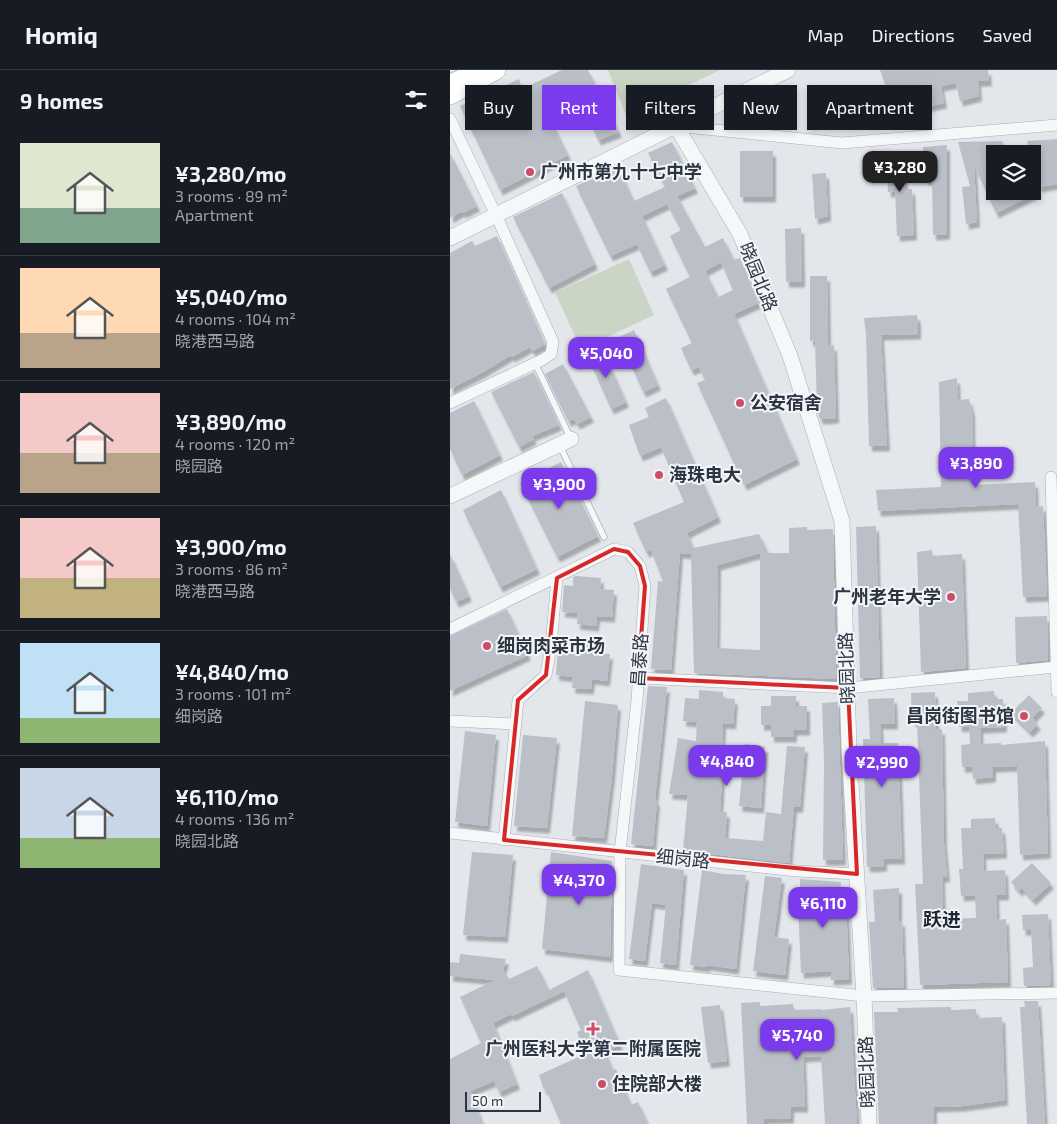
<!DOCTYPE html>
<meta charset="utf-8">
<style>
:root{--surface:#171b24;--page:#242831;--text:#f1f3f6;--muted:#9ea1a6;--line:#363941;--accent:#7c3aed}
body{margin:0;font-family:"Exo 2","Noto Sans SC",sans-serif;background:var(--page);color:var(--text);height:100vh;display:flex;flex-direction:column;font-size:19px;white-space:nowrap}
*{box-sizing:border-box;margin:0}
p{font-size:16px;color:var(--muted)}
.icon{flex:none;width:28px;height:28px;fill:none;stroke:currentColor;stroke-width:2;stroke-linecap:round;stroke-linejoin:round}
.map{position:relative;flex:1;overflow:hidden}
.sheet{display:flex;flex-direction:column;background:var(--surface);width:450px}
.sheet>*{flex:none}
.banner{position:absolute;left:15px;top:15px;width:475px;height:45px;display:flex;gap:10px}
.fabs{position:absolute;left:536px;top:75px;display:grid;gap:10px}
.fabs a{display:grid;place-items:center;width:55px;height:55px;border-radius:0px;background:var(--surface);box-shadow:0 2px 8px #0003;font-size:25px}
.scale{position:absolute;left:15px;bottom:12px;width:76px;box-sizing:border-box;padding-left:5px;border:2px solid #2b3543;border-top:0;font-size:14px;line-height:18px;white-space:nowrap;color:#2b3543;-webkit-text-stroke:4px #f3f5f8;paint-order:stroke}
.price{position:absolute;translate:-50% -42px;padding:0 11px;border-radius:10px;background:var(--accent);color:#fff;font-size:16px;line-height:32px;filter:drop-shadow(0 1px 2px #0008)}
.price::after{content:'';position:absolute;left:50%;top:30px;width:15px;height:11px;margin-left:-8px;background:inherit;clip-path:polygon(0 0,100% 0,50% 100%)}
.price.active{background:#222;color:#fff}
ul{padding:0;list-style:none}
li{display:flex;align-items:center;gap:15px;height:125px;padding:0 20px}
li+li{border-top:1px solid var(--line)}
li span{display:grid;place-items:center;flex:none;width:140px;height:100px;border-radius:0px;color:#555}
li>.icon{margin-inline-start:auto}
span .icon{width:60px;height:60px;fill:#fffc;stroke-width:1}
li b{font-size:21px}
h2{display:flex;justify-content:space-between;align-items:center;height:60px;padding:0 20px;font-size:21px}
.tag{padding:0 18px;border-radius:0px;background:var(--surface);box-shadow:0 2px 8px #0003;font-size:18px;line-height:45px}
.tag.active{background:var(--accent);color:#fff}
header{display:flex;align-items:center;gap:30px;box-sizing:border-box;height:70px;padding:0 25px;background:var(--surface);border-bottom:1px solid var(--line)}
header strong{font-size:24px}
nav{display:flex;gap:28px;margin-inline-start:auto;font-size:18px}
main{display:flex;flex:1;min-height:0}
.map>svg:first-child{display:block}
.green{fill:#cad5c5}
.building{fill:#bbc0c8;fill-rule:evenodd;filter:url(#shadow)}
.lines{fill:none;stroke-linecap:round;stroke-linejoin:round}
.service-casing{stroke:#a8aeb5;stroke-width:7}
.minor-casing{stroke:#a8aeb5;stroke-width:12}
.tertiary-casing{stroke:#a8aeb5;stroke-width:16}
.primary-casing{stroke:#a3acb6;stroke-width:20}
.trunk-casing{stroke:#8b95a1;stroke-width:21}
.service{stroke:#f6f7f9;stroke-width:5.5}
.minor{stroke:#f6f7f9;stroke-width:11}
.tertiary{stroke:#f6f7f9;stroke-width:15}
.primary{stroke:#fff;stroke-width:19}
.trunk{stroke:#fff;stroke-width:20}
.marked{fill:none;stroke:#d62828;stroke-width:4;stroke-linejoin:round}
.poi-dot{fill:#cc4d66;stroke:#f3f5f8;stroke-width:2}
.labels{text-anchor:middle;stroke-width:4;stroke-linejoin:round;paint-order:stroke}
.poi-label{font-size:18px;font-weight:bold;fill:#2b3543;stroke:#f3f5f8;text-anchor:start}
.street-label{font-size:18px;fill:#2b3543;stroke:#f3f5f8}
.neighbourhood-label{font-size:19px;font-weight:bold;fill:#1d2634;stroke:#f3f5f8}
</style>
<header>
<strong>Homiq</strong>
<nav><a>Map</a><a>Directions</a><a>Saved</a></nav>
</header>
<main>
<section class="sheet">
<h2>9 homes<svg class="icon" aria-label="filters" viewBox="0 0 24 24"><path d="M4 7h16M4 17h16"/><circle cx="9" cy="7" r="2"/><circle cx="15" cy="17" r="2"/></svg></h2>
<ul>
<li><span style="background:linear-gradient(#dfe7d0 65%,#7fa58c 0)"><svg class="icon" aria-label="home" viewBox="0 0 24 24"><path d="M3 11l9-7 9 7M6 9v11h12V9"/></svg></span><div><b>¥3,280/mo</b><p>3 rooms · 89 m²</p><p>Apartment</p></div></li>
<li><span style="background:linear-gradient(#ffd9b3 65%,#b9a48a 0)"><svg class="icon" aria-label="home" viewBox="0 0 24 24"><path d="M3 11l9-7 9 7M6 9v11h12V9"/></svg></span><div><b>¥5,040/mo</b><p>4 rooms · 104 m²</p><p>晓港西马路</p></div></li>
<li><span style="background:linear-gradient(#f6c9c9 60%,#b9a48a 0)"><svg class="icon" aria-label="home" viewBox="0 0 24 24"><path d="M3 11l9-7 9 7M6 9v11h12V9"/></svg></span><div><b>¥3,890/mo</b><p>4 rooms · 120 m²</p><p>晓园路</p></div></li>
<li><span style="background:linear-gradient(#f6c9c9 60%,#c2b280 0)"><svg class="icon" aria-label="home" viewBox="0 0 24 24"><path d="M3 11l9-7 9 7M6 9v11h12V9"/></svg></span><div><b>¥3,900/mo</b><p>3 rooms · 86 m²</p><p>晓港西马路</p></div></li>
<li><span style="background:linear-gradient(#bfe0f5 75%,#8fb573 0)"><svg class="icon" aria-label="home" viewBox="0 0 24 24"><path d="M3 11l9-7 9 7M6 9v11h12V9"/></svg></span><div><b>¥4,840/mo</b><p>3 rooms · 101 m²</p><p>细岗路</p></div></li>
<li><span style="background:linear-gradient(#c9d6e8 70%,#8fb573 0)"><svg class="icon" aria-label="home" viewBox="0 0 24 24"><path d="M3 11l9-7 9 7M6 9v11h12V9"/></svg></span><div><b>¥6,110/mo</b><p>4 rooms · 136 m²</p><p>晓园北路</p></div></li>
</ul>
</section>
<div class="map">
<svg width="607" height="1054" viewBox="0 0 607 1054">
<defs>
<filter id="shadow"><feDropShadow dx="3" dy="5.5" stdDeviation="1" flood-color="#0004"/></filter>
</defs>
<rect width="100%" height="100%" fill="#e3e7eb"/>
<g class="green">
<polygon points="158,0 270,0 176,45"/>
<polygon points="179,189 204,245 131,279 105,223"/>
</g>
<g class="building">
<polygon points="112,0 138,0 169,62 148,70 127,23 95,38 118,85 50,120 10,36 69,9 72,19"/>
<polygon points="430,0 538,0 539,11 528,11 529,26 510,31 506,13 491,16 494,33 438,45 433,24 438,23"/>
<polygon points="607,69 607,114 589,117 582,92 582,84 580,84 577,71"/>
<polygon points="552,71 559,84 545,84 545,121 590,121 546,143 524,95 527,152 516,154 512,117 520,116 508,72"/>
<path d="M222,72L245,118L227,126L255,177L273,168L284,190L290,188L308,233L284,244L347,389L294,415L247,313L255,310L249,297L241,300L231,278L242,273L216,219L240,207L220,166L231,160L217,134L192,146L215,195L200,202L187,174L160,186L126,116L168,97L184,131L215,117L198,83ZM271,192L283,220L268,227L255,201Z"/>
<polygon points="497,75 497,164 483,165 482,110 475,110 473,77"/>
<rect x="290" y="81" width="33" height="46"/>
<polygon points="453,81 455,119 462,119 464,165 447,166 445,121 438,122 436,82"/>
<polygon points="0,83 27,136 13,143 12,141 0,148"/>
<polygon points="376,103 378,146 365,149 362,104"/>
<polygon points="112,123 145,194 99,218 63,147"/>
<polygon points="351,158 352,212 336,212 335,159"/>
<polygon points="47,166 95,274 82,281 80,277 62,287 61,285 33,302 0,319 0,183 22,171 25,176"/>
<polygon points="360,206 377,206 378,276 384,275 386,348 370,349 367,340 365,270 360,271"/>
<polygon points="467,245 468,252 468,264 431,265 437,376 419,376 416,265 414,248"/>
<polygon points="184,260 208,315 193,322 169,267"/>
<polygon points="152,278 176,332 161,339 137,285"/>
<polygon points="113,294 141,347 127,354 124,349 118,351 95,304"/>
<polygon points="84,302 109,355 82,366 84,369 69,377 41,322"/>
<polygon points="507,308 508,330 519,329 522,341 523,415 585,412 586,437 593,436 597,526 573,527 568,434 428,441 426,420 491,417 489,312"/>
<path d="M216,328L268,447L237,463L243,478L309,464L318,483H339V458L357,457V460L383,459L386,609L244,603L241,484L230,483L221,600L201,599L208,511L213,512L201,480L196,482L183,453L234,432L211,377L190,386L179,355L199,347L195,338ZM310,483V580L267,578L268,495Z"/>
<polygon points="24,331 50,385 12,405 0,379 0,343"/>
<polygon points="111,392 148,466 107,487 70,413"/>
<polygon points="51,420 87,499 50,517 13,440"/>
<polygon points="426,456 430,607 410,608 406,457"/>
<polygon points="482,480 483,486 512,484 516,598 471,602 467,482"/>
<polygon points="0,484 19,526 6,532 0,519"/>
<polygon points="126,506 151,508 150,519 164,520 162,547 147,546 146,556 127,554 128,543 112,542 114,515 123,516 123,507"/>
<polygon points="57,539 78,585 0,621 0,566"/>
<polygon points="597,546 598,590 566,593 565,547"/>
<polygon points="119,569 146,572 145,583 160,584 157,611 142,609 141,619 122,618 123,607 106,605 108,578 118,579"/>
<polygon points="198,616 217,617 205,730 207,731 203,776 181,774"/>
<polygon points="249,620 273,622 273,628 285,629 283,654 273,653 272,672 274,673 270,742 277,742 275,768 313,771 316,742 331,744 337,676 355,677 350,737 344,737 339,793 233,781 238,725 219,724 228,668 246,671 247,652 233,651 235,628 249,629"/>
<polygon points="544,621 545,629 553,629 554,657 530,658 531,674 551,673 551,675 595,671 598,783 570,785 567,696 543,697 543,707 523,709 522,697 512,697 511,675 520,674 519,656 509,657 507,631 518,631 518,623"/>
<polygon points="485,622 486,659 492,659 494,774 497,807 492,807 493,849 526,848 525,825 511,826 509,799 513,799 511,758 521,758 521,749 545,748 546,758 552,758 554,783 533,784 534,801 555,800 556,825 546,825 547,850 556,849 558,912 470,915 465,814 473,814 467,651 462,651 461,623"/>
<polygon points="579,625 592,638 582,648 588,654 580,662 561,643"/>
<polygon points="321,626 346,626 346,636 357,636 357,660 344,660 344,667 321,667 321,655 311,655 311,636 321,636"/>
<polygon points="444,628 445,654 430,654 431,673 448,673 452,789 434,789 434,796 417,797 413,669 420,669 418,629"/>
<polygon points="135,631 168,635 162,706 154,768 122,766"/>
<polygon points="388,632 393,790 373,790 374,692 372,633"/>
<polygon points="15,661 46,665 37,756 5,752"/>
<polygon points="73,665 107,668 97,758 64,756"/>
<polygon points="295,674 315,677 311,738 289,736"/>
<polygon points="22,782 63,785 55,867 13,865"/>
<polygon points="101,782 162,791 160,887 92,879"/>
<polygon points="582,793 601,813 583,830 572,818 569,821 561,812"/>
<polygon points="191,794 234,800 226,895 210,893 216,835 202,833 195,891 179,889"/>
<polygon points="252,800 274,804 296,805 286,899 257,895 257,897 240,895"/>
<polygon points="315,806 332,808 324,867 339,869 335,905 303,901"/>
<polygon points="350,809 391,812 389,832 396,831 399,909 381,910 381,901 351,903 348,836 350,836"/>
<polygon points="449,818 449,851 452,851 454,918 423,918 419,852 425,852 423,820"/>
<polygon points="598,844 601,915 574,916 573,898 583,897 581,860 573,860 572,845"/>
<polygon points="10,884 56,889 53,900 59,909 87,896 99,920 138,900 170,975 155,982 163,1000 166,999 181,1035 188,1032 198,1054 111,1054 96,1019 94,1020 89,1005 135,984 127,962 131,960 114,921 62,946 61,944 43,953 67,1014 49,1022 44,1011 20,1021 33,1054 0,1054 0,989 31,973 10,927 45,910 0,906 0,892 9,893"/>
<polygon points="574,931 588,931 595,1054 577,1054 570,937 575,937"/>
<polygon points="310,932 310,936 343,934 344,940 371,939 371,940 400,937 407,1054 375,1054 371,986 353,987 355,1037 341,1037 341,1048 314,1049 314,1054 297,1054 291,933"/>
<polygon points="270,935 277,991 258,993 251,937"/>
<polygon points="501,937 501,940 526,939 527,948 552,947 555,1030 513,1036 484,1037 484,1054 429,1054 424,942 448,942 447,938"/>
</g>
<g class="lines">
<defs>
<g id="service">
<polyline points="85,293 120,367"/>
<polyline points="110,376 154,467"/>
</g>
<g id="minor">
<polyline points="0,49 46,145 103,272 101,284 92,290 0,333"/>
<polyline points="226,56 392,73 607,55"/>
<polyline points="601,407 607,622"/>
<polyline points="0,559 164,479 178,482 190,496 195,516 187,630 170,782 169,900 414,926 607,923"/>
<polyline points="188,608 398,618 606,597"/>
<polyline points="0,651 66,654"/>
<polyline points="0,763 347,801 407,804"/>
<polyline points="54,770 68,630 96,605 101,576 107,508"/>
</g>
<g id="tertiary">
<polyline points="226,56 290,164 340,286 392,451 399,679 414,926 419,1054"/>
<polyline points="0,168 338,0"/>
<polyline points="0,426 121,369"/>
</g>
<polyline id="primary" points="0,25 46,0"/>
<polyline id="trunk" points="0,15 31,0"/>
</defs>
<use href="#service" class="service-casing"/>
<use href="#minor" class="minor-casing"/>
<use href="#tertiary" class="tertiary-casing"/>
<use href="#primary" class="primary-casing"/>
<use href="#trunk" class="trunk-casing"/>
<use href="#service" class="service"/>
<use href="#minor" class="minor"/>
<use href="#tertiary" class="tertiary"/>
<use href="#primary" class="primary"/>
<use href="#trunk" class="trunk"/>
</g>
<path class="marked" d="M164,479L178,482L190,496L195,516L188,608L398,618L407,804L54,770L68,630L96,605L107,508Z"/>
<g class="poi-dot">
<circle cx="80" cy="102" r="5"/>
<circle cx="290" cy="333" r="5"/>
<circle cx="209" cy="405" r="5"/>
<circle cx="501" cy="527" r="5"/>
<circle cx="37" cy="576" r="5"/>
<circle cx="574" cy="646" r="5"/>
<path d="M140.5 951.5h5v5h5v5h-5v5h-5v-5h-5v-5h5z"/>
<circle cx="152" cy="1014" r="5"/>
</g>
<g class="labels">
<g class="poi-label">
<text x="90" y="108">广州市第九十七中学</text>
<text x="300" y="339">公安宿舍</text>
<text x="219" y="411">海珠电大</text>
<text x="491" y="533" text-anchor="end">广州老年大学</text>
<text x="47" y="582">细岗肉菜市场</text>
<text x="564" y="652" text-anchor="end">昌岗街图书馆</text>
<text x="143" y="985" text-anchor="middle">广州医科大学第二附属医院</text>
<text x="162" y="1020">住院部大楼</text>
</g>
<g class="street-label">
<text transform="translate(308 207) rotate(68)" y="6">晓园北路</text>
<text transform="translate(190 590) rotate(-86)" y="6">昌泰路</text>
<text transform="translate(397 598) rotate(-92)" y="6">晓园北路</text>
<text transform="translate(233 789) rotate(6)" y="6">细岗路</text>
<text transform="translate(417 1002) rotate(-92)" y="6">晓园北路</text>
</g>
<g class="neighbourhood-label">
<text x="492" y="856">跃进</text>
</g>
</g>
</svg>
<div class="fabs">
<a><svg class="icon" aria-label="layers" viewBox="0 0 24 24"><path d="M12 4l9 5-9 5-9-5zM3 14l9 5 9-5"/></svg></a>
</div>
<div class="scale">50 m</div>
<b class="price active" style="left:450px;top:123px">¥3,280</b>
<b class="price" style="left:156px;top:309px">¥5,040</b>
<b class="price" style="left:526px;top:419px">¥3,890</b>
<b class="price" style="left:109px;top:440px">¥3,900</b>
<b class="price" style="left:277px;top:717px">¥4,840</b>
<b class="price" style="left:432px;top:718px">¥2,990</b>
<b class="price" style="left:129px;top:836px">¥4,370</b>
<b class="price" style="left:373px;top:859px">¥6,110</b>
<b class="price" style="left:347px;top:991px">¥5,740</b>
<div class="banner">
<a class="tag">Buy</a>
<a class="tag active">Rent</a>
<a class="tag">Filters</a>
<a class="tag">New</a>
<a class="tag">Apartment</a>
</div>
</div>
</main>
